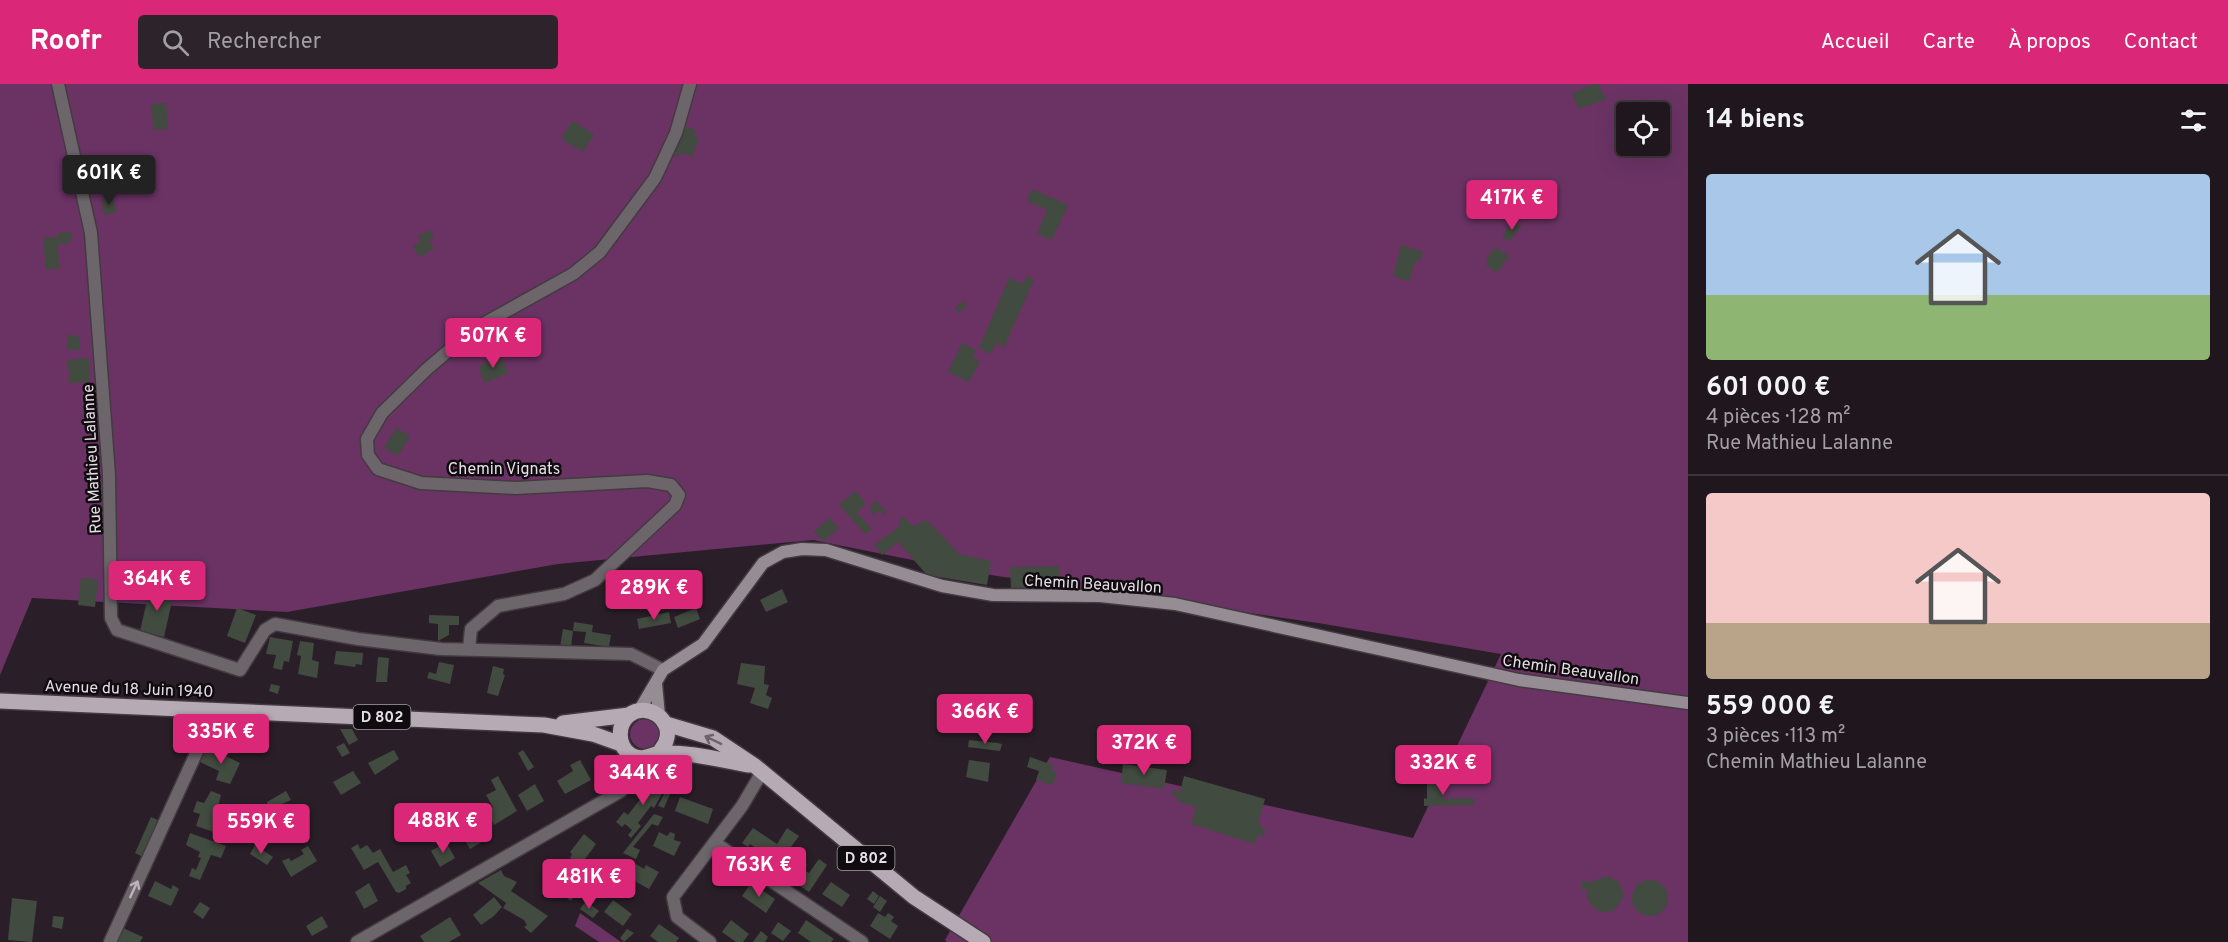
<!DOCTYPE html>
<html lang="fr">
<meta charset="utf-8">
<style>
:root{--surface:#20171e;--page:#2d242b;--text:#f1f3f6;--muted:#a29fa4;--line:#3d363c;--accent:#db2777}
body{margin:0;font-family:Overpass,sans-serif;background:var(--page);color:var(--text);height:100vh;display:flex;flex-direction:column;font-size:22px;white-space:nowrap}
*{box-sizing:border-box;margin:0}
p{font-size:20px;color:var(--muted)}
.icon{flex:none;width:33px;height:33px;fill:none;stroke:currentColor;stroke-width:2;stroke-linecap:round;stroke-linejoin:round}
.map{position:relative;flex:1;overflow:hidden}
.drawer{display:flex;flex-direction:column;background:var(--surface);width:540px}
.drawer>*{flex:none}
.fabs{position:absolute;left:1616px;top:18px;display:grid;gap:12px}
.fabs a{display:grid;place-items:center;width:54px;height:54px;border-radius:6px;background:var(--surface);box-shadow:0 6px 24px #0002,0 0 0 2px var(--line);font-size:30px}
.price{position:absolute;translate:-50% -51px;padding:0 14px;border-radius:6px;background:var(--accent);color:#fff;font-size:20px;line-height:39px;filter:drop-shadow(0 2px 3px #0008)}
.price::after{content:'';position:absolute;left:50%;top:36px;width:18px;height:14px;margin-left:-9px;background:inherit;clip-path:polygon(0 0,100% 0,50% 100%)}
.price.on{background:#222;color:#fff}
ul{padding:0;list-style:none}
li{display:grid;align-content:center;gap:12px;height:318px;padding:0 18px}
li+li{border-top:2px solid var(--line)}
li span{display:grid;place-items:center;height:186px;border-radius:6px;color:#555}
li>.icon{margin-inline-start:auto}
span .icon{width:108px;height:108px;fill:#fffc;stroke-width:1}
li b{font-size:26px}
h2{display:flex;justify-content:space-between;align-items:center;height:72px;padding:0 18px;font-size:26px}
header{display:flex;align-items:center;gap:36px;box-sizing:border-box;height:84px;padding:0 30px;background:var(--accent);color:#fff}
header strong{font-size:28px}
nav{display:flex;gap:33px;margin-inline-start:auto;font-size:21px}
.search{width:420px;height:54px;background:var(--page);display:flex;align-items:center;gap:15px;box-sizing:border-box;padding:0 21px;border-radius:6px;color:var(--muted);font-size:22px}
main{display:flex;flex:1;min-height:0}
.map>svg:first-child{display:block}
.green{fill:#6a3364;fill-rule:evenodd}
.building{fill:#424b3f}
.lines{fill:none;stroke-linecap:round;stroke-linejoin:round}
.street-casing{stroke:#443a42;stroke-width:15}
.secondary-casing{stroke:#443a42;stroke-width:15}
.primary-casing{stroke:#443a42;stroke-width:18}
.street{stroke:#6c666b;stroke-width:12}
.secondary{stroke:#968c94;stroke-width:12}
.primary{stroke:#b6aab4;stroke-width:15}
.oneway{stroke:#6b626a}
.oneway2{stroke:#bbb4ba}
.labels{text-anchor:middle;stroke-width:5;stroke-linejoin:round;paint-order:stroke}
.shield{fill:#100b0f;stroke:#a69fa5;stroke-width:1.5}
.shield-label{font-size:15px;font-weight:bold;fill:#e6dee5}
.street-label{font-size:16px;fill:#e6dee5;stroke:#100b0f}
</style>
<header>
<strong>Roofr</strong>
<div class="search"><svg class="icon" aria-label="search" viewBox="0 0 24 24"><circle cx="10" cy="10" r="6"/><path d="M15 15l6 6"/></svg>Rechercher</div>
<nav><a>Accueil</a><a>Carte</a><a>À propos</a><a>Contact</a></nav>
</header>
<main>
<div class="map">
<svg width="1688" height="858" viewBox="0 0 1688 858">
<rect width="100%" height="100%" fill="#2a1f28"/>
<g class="green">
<path d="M0,0H1688V858H947L945,856L1050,673L1413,754L1501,570L1318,539L977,489L813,456L558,480L287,528L32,514L0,591ZM1626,28H1659V62H1626Z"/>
<circle cx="645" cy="650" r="15"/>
<polygon points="580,829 621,858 599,858 575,842"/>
</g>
<g class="building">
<polygon points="1593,0 1598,0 1606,15 1579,25 1572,10"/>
<polygon points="166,19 168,45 154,46 151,20"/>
<polygon points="572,37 594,50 583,68 561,55"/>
<polygon points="684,42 696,46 694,52 699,54 692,73 681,68 679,73 674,71"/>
<polygon points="1032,105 1068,121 1052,156 1037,150 1047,126 1027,117"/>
<polygon points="112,113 117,128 105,131 101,116"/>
<polygon points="1506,117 1512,120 1505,131 1499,128"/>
<polygon points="1513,136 1521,142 1510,157 1502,153"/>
<polygon points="430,146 434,154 429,156 434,165 419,173 413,162 421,157 418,152"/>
<polygon points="72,148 70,159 58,160 59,185 46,185 43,154 58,153 58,149"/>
<polygon points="1401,161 1423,168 1420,177 1416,176 1409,197 1393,192"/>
<polygon points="1495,163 1509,172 1497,189 1486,181 1489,177 1486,175"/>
<polygon points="1027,192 1034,196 1004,263 996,259 991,270 979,264 1009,194 1023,200"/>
<polygon points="964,217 967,223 958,229 955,224"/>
<polygon points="67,250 79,253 80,266 67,266"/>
<polygon points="962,259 976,266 973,274 980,277 969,298 948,288"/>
<polygon points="500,270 508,289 485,299 478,283"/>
<polygon points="89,274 90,298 68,299 70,287 67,287 67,276"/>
<polygon points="396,344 410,352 398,372 384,364"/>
<polygon points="855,407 866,419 857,429 872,445 865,450 839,421"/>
<polygon points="876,417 887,428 884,431 880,426 874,431 870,426 873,425 870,422"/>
<polygon points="904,433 913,442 927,436 959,470 991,477 987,501 927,491 898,458 882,471 874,461 901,441 898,437"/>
<polygon points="829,434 839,444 824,457 814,448"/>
<polygon points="1059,482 1060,503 1011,504 1010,483"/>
<polygon points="81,494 98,495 95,523 78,521"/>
<polygon points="114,497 122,497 123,514 116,514"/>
<polygon points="150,504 174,508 164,553 140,547"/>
<polygon points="782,505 788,518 766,528 760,516"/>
<polygon points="237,524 256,531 245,559 227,552"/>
<polygon points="696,524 700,535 678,544 674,533"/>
<polygon points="669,528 671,539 639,545 637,535"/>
<polygon points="429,531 459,532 459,541 449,541 449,551 438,557 438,540 429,539"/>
<polygon points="574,538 593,541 592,548 611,551 609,563 584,559 586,548 573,547"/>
<polygon points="563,545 573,547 571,563 560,563"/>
<polygon points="270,553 293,557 289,578 284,577 282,586 273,584 276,571 266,570"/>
<polygon points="300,557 314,559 312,576 319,578 317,594 298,590 301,572 297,571"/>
<polygon points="336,567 363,569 362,581 356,580 355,583 334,580"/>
<polygon points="378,573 389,574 387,598 376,598"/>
<polygon points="439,578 454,581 450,600 427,594 429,588 436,590"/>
<polygon points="741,579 765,582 764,600 769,601 766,611 772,614 768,625 750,619 755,604 737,600"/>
<polygon points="493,582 504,585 503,590 505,591 498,612 487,609"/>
<polygon points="271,600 280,602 278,610 269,607"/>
<polygon points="340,645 352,645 358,656 349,661"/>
<polygon points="969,656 997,659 1002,660 1000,667 968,663"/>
<polygon points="344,659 350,669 342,673 336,663"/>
<polygon points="207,663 240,679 230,700 216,696 219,687 200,678"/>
<polygon points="394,666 399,675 375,691 368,679"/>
<polygon points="523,666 534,683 528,687 518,669"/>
<polygon points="1030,673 1053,681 1051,686 1057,688 1053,701 1036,696 1039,687 1027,683"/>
<polygon points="580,676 591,696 565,710 557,697 573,687 570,681"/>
<polygon points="969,676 990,679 988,698 966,693"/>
<polygon points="1123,680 1167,686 1164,705 1121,699"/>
<polygon points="353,687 361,699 341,711 333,698"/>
<polygon points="498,692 517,727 494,741 487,727 493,723 486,711 496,706 491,696"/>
<polygon points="1184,692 1265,715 1258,739 1262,740 1260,744 1266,746 1263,752 1258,751 1255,760 1191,740 1196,723 1177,717 1178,713 1171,711 1173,706 1180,708"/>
<polygon points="665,694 668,699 654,724 651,722 638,739 641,742 631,754 628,751 632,746 625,740 622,743 616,738 624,728 628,731 644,710 641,704 654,697 658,705 661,703 656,696"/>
<polygon points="1443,696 1443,715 1474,714 1474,721 1424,722 1424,714 1427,715 1427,697"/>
<polygon points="535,700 544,717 527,727 518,711"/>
<polygon points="211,707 221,711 215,733 221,735 217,749 196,742 200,730 193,728 197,717 204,719"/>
<polygon points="286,707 291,716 268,726 267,718"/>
<polygon points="665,708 670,710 664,724 658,722"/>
<polygon points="680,713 713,725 708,740 675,727"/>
<polygon points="443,721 454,739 440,748 429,729"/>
<polygon points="654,730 663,733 658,742 652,740 633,763 640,766 636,775 623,769"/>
<polygon points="151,733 160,737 143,773 135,769"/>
<polygon points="476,740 485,756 470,765 461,749"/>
<polygon points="753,744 777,760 787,744 799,752 785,771 774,764 772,767 767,764 763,769 750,760 748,763 742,759"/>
<polygon points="659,748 667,752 670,748 675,750 674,756 681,758 674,772 653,762"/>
<polygon points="190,749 226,762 221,774 211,771 200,796 189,792 192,784 196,786 201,774 198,773 200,768 186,761"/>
<polygon points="584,750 596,760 580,782 570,774 572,770 570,768"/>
<polygon points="446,758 455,774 440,783 431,767"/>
<polygon points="358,760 360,765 367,761 373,769 380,765 393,788 406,781 410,789 406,791 411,799 406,802 406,805 399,809 396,808 378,778 364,786 351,764"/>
<polygon points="255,761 273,773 267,781 250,770"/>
<polygon points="308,762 317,777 291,793 282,777 289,774 291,777 304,770 301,766"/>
<polygon points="793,771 807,780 803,786 809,789 819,775 827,781 809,808 781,789"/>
<polygon points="636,780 644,785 646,781 659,788 649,805 629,794"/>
<polygon points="552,784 568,795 577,784 587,792 571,817 543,796"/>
<polygon points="501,786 504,792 517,798 511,807 548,832 531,849 524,843 527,841 524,836 503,824 506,819 478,799"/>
<polygon points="1607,792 1619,798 1624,812 1615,826 1604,829 1592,823 1586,811 1588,806 1582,805 1582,797 1592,798"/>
<circle cx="1650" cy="814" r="18"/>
<polygon points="155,797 171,805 173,801 179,805 171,822 148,812"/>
<polygon points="831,798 850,811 842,823 822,810"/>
<polygon points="369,799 378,817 364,825 355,808"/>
<polygon points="751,799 775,815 766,829 742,812"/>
<polygon points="873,807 879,812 874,820 867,815"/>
<polygon points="880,812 887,817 880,828 873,823"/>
<polygon points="494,813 502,823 494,832 481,841 473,831"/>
<polygon points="12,814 37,817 32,858 8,856"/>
<polygon points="613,816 632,830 623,842 604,828"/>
<polygon points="586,817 599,827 593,834 580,825"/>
<polygon points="200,818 210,824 203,835 193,828"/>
<polygon points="878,829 885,833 888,829 894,833 891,837 898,842 890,855 870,842"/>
<polygon points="53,832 64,833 62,845 52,843"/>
<polygon points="322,832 328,843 312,852 306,842"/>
<polygon points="450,833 461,851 449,858 424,858 420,852"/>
<polygon points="731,836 749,850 743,858 736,858 722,848"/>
<polygon points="806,836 834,855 831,858 811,858 798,849"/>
<polygon points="778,838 791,847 783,857 771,849"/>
<polygon points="659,840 679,854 676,858 658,858 650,852"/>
<polygon points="123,844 143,853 140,858 117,858"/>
<polygon points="627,845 634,849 624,858 620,854"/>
<polygon points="761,847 768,853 765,858 753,858"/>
</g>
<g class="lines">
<defs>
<g id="street">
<polyline points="58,0 91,149 109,391 111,534 117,546 240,586 265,546 275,540 358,555 441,565 631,570 663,586"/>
<polyline points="469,565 471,545 498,522 564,510 595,496 675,421 679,411 671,401 647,397 516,404 421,399 378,385 368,371 367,355 382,329 427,285 474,245 573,190 600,168 655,94 676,49 690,0"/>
<polyline points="622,701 630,670"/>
<polyline points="715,759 862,858"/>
<polyline points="110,858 204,652 220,626"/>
<polyline points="357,858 621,707 644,675"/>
<polyline points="710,858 677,833 673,813 742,722 762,688"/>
</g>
<g id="secondary">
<polyline points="656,599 659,631"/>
<polyline points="639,627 663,586 703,560 763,479 783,468 802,465 826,466 942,502 993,511 1100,512 1175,520 1519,596 1688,619"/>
</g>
<g id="primary">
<polyline points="0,617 544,641 593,650 621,660"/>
<polyline points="563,639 629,631"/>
<polyline points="666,640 713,654 755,682 914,813 983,858"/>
<path d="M659,669C661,665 665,661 666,657C674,636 647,617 629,631C617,641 617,662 631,671C643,678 650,670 662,669C691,668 720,676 749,681"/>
</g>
</defs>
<use href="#street" class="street-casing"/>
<use href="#secondary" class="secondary-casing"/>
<use href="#primary" class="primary-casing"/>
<use href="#street" class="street"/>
<use href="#secondary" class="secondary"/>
<use href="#primary" class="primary"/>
</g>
<defs><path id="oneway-shaft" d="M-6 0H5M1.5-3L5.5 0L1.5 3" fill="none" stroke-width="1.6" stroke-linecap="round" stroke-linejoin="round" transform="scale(1.5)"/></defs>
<use class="oneway" href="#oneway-shaft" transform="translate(713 656) rotate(-154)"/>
<use class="oneway2" href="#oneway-shaft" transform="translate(134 805) rotate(-65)"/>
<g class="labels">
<g class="shield">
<rect x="353.5" y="621" width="57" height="24" rx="4.5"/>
<rect x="837.5" y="762" width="57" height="24" rx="4.5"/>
</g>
<g class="shield-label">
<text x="382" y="638">D 802</text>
<text x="866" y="779">D 802</text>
</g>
<g class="street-label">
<text transform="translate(91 375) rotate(-93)" y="6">Rue Mathieu Lalanne</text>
<text x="504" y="390">Chemin Vignats</text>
<text transform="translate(1093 499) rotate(3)" y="6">Chemin Beauvallon</text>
<text transform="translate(1571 585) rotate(8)" y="6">Chemin Beauvallon</text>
<text transform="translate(129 604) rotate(2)" y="6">Avenue du 18 Juin 1940</text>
</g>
</g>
</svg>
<div class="fabs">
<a><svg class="icon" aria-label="locate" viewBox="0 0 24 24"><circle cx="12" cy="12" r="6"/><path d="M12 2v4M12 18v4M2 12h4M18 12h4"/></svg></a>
</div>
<b class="price on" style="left:109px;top:122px">601K €</b>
<b class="price" style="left:1512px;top:147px">417K €</b>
<b class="price" style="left:493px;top:285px">507K €</b>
<b class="price" style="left:157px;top:528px">364K €</b>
<b class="price" style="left:654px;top:537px">289K €</b>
<b class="price" style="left:985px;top:661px">366K €</b>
<b class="price" style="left:221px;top:681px">335K €</b>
<b class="price" style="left:1144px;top:692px">372K €</b>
<b class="price" style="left:1443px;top:712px">332K €</b>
<b class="price" style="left:643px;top:722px">344K €</b>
<b class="price" style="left:443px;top:770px">488K €</b>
<b class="price" style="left:261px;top:771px">559K €</b>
<b class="price" style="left:759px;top:814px">763K €</b>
<b class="price" style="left:589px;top:826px">481K €</b>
</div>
<section class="drawer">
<h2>14 biens<svg class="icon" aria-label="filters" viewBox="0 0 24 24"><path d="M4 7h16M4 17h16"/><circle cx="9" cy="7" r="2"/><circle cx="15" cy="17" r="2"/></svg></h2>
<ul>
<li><span style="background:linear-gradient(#a9c7e8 65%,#8fb573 0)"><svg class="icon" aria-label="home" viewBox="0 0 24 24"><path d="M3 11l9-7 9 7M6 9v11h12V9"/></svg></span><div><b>601 000 €</b><p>4 pièces · 128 m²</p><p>Rue Mathieu Lalanne</p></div></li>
<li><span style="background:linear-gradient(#f6c9c9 70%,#b9a48a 0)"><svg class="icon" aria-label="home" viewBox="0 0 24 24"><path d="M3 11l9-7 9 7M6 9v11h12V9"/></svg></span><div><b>559 000 €</b><p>3 pièces · 113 m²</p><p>Chemin Mathieu Lalanne</p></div></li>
</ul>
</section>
</main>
